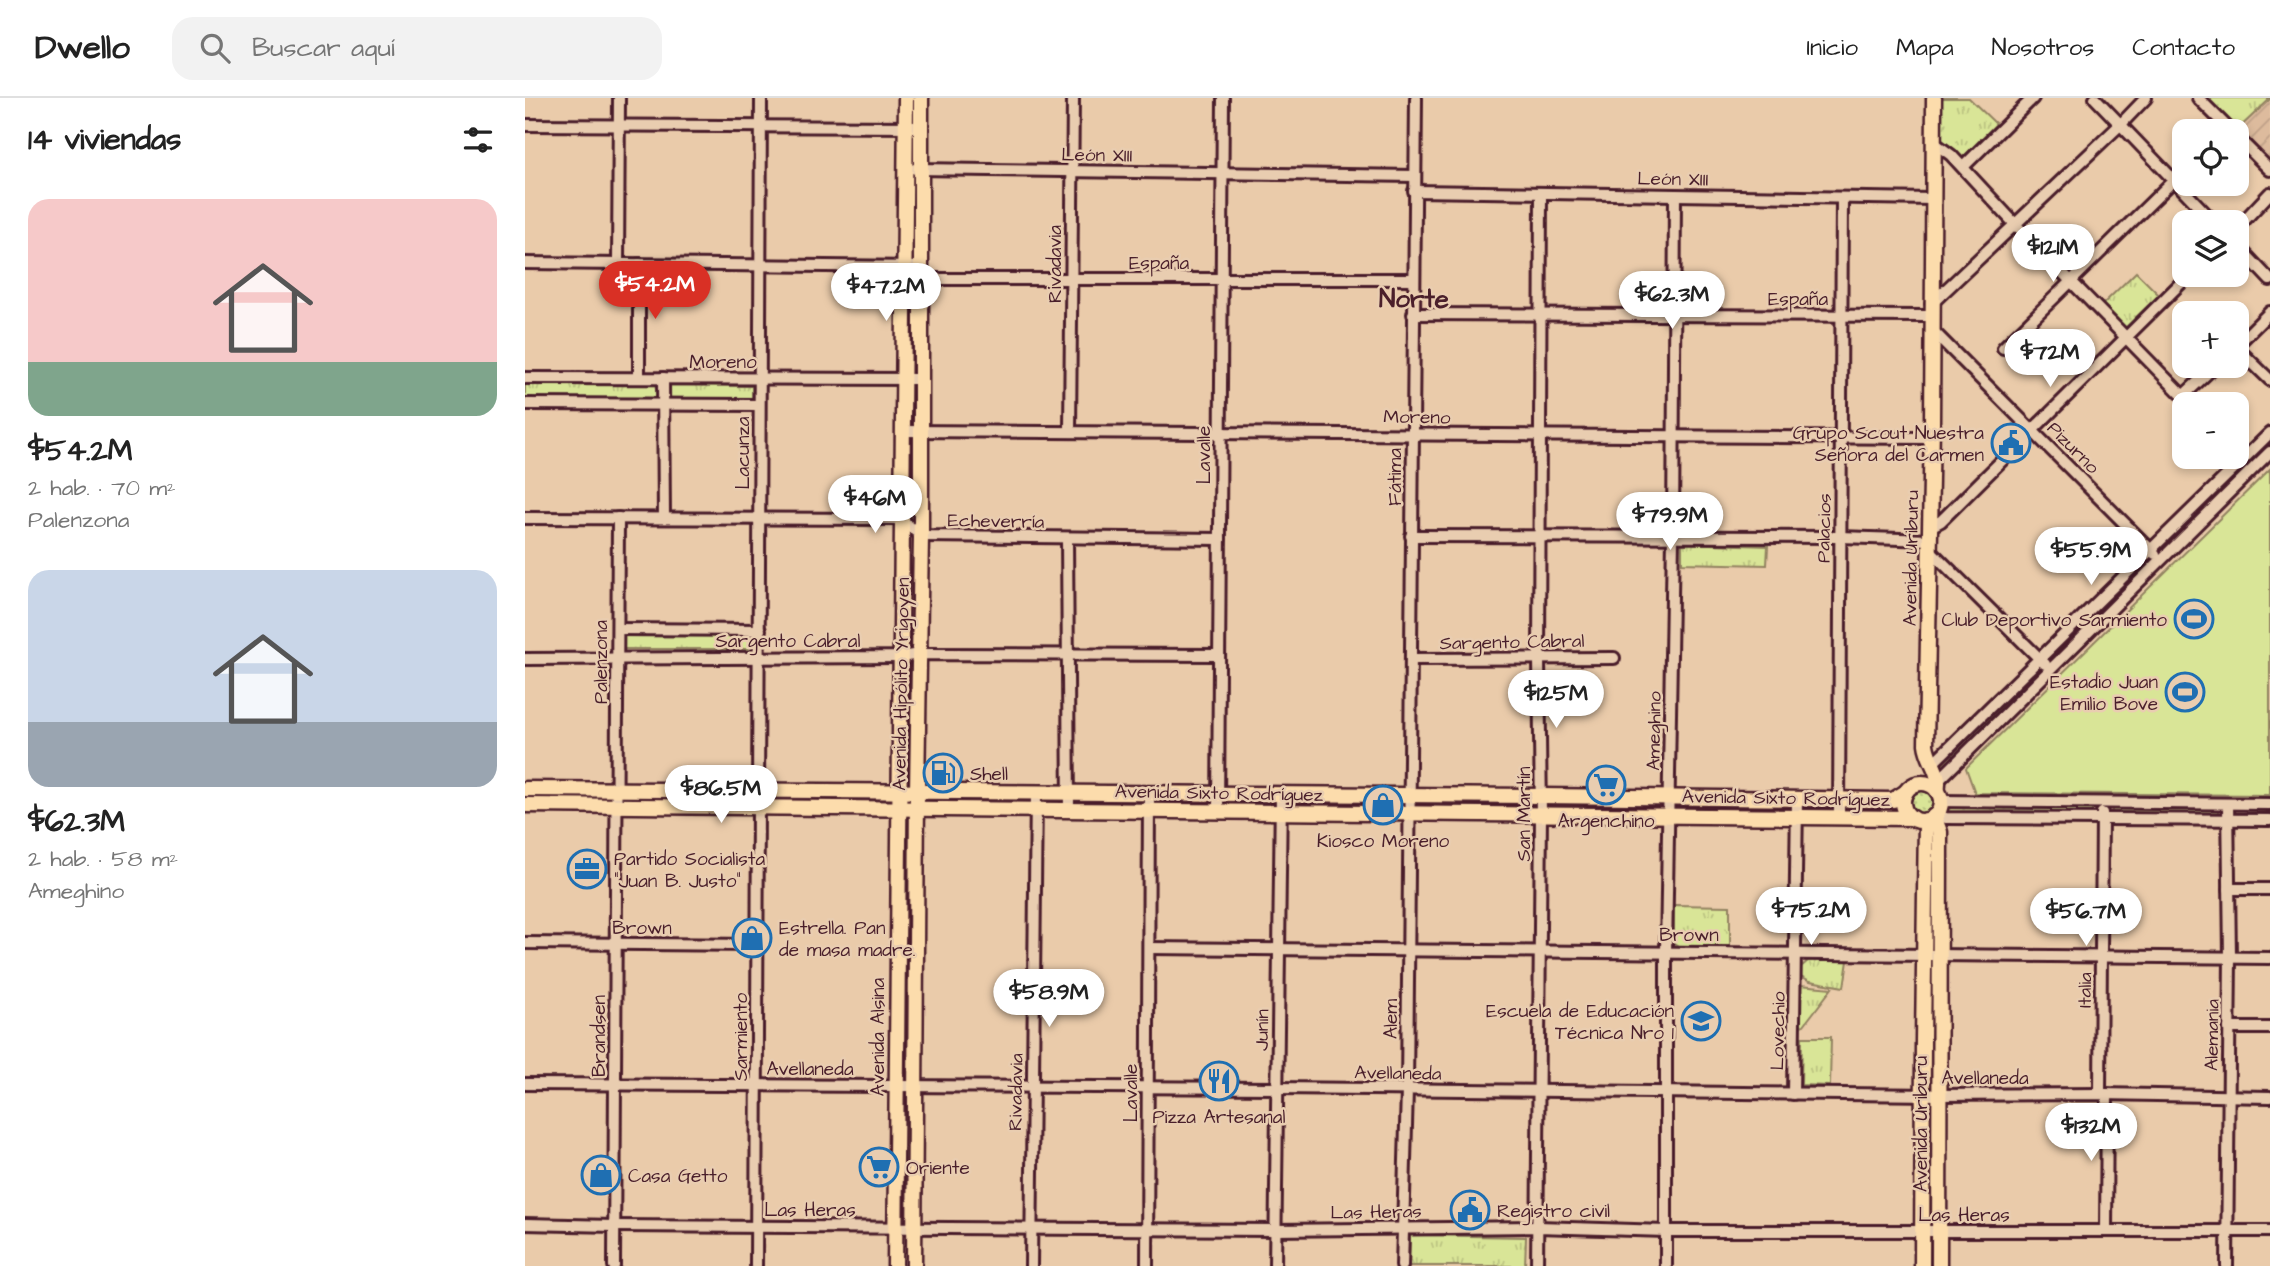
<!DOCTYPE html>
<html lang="es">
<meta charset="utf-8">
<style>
:root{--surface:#fff;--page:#f2f2f2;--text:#222;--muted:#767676;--line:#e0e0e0;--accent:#d93025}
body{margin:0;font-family:"Architects Daughter",sans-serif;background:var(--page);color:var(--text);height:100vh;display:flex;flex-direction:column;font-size:26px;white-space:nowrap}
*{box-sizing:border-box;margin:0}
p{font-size:23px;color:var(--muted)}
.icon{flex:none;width:38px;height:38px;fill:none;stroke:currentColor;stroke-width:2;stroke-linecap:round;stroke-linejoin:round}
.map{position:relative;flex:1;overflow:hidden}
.sheet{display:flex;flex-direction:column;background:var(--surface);width:525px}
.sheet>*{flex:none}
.tools{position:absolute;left:1647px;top:21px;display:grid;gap:14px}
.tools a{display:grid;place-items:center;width:77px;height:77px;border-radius:14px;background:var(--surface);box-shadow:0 4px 10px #0003;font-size:35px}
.price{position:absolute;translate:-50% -60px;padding:0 16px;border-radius:24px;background:#fff;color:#222;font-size:23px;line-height:46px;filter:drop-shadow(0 2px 4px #0008)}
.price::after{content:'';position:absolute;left:50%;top:42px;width:21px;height:16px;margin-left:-10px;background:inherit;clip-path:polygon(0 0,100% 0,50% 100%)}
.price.current{background:var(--accent);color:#fff}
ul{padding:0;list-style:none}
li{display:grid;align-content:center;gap:14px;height:371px;padding:0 28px}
li span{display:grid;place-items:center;height:217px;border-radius:21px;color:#555}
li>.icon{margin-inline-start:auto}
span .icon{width:126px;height:126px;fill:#fffc;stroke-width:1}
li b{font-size:30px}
h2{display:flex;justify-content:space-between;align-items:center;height:84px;padding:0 28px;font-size:30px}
header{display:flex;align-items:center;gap:42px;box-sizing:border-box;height:98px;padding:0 35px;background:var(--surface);border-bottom:2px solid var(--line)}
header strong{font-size:33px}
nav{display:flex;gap:38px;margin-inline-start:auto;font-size:24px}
.search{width:490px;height:63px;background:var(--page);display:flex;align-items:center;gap:18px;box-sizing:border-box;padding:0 24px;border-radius:21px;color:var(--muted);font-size:26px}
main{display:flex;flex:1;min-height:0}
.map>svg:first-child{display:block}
.industrial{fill:url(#industrial-furrows)}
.grass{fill:url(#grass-dots);stroke:#928261;stroke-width:2}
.park{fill:url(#park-tufts);stroke:#928261;stroke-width:2}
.garden{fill:#d9e597;stroke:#928261;stroke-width:2}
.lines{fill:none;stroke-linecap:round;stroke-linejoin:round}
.minor-casing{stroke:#4a1f2b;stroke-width:16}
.major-casing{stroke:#4a1f2b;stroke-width:19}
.minor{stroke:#e9cdb0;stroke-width:10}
.major{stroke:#fcdcac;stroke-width:14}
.labels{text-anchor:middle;stroke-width:5;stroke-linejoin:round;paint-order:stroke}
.street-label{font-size:19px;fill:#4a1f2b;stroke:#e9cdb0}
.poi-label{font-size:19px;fill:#4a1f2b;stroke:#e9cdb0;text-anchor:start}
.district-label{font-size:26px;font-weight:bold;fill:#4a1f2b;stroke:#e9cdb0}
</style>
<header>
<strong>Dwello</strong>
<div class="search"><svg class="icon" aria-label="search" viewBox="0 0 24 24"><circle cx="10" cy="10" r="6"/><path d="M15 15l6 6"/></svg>Buscar aquí</div>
<nav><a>Inicio</a><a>Mapa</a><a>Nosotros</a><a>Contacto</a></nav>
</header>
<main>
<section class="sheet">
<h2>14 viviendas<svg class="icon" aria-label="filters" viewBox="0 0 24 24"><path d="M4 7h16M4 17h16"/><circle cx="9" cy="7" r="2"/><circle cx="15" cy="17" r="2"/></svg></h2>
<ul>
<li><span style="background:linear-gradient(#f6c9c9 75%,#7fa58c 0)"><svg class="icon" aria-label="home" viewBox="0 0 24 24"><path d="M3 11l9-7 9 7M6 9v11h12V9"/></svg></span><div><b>$54.2M</b><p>2 hab. · 70 m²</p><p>Palenzona</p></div></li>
<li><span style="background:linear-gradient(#c9d6e8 70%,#9aa5b1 0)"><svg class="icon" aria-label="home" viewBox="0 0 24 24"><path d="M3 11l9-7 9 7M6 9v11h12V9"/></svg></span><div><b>$62.3M</b><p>2 hab. · 58 m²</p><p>Ameghino</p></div></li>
</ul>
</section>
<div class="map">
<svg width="1745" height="1168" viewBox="0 0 1745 1168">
<defs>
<pattern id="industrial-furrows" width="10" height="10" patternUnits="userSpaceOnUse" patternTransform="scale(1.75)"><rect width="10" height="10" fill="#ddbb9d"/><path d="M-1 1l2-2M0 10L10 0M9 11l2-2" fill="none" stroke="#bfa087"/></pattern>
<pattern id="grass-dots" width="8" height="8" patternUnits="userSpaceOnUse" patternTransform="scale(1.75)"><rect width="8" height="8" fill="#d9e597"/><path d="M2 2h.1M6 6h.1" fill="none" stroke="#bcc482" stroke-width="1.8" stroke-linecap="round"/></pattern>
<pattern id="park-tufts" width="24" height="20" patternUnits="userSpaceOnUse" patternTransform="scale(1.75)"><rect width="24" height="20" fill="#d9e597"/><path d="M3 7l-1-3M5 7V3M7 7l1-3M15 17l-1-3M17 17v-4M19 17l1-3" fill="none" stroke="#bcc482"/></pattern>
</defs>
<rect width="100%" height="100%" fill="#eacbaa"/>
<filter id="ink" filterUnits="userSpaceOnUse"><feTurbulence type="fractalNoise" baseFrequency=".0143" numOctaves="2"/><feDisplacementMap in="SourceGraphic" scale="14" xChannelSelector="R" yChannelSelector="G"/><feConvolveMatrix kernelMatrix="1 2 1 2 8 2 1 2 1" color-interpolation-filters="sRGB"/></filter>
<g filter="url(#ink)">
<polygon class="industrial" points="1745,1 1745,65 1712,32"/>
<g class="grass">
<polygon points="1511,571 1513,574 1427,659 1425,666 1415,675 1412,665 1419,658 1425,657"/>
<circle cx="1398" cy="703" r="14"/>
<polygon points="1421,707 1567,708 1567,718 1421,717"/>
<rect x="1587" y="708" width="106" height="10"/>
<polygon points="377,1005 384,1005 383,1118 377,1118"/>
</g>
<g class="park">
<polygon points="1414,0 1444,0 1471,26 1435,62 1417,44 1412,15"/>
<polygon points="1680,0 1745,0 1745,1 1712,32"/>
<polygon points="1611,174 1634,197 1600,230 1577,207"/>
<polygon points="0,286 134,286 134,301 0,300"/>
<polygon points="144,287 227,288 227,302 144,301"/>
<polygon points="1157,445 1243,448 1242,467 1157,465"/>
<polygon points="97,535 226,535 226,551 98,551"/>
<polygon points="1149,807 1205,808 1205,848 1153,848 1149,845"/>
<polygon points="1284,862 1323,863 1319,889 1285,883 1276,878 1276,869"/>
<polygon points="1275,887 1307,890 1279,927 1276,928 1274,927"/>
<polygon points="1277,939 1306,939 1305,988 1276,987"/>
<polygon points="885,1137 1001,1139 1000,1168 884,1168"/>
</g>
<polygon class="garden" points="1745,371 1745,697 1450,695 1441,670"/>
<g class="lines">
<defs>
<g id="minor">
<polyline points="1570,0 1689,124"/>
<polyline points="1673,0 1706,33"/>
<polyline points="0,27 395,29"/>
<polyline points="1712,39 1745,72"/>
<polyline points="1408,44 1426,57 1490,126 1666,306"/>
<polyline points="1438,69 1508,0"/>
<polyline points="390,71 890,78"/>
<polyline points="889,93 1408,101"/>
<polyline points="1712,130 1745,95"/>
<polyline points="1712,147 1745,182"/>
<polyline points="0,165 395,169"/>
<polyline points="93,166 94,0"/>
<polyline points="389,181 889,181"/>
<polyline points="1406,206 1596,26 1621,0"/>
<polyline points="888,216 1406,218"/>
<polyline points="1407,232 1630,456"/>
<polyline points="1712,247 1745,214"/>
<polyline points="1478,250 1649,82"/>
<polyline points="1712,250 1745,282"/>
<polyline points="0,280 396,281"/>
<polyline points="114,280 114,166"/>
<polyline points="138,280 139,420"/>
<polyline points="1658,298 1690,268"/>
<polyline points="0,306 234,307"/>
<polyline points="378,333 1406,340"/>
<polyline points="545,333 548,0"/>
<polyline points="0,420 376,421 396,438 695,441"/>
<polyline points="1405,429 1416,423 1664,177"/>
<polyline points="886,438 1315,439 1405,442"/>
<polyline points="542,441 544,712"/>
<polyline points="1405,452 1520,566"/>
<polyline points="93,531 235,532"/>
<polyline points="0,561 375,559 395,556 693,557"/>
<polyline points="886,561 1089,560"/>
<polyline points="1408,665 1745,335"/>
<polyline points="1414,682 1745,354"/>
<polyline points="1415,703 1745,706"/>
<polyline points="693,713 698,0"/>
<polyline points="1410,717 1421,720 1745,722"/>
<polyline points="1314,718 1317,100"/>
<polyline points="1704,791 1745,791"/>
<polyline points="0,845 234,847"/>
<polyline points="624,850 1745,860"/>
<polyline points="1704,930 1745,930"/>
<polyline points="0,986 752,990 1414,997 1575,996 1745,999"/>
<polyline points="1268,996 1272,702"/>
<polyline points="1575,996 1577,715"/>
<polyline points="0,1126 89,1128 751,1132 1013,1129 1141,1133 1745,1133"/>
<polyline points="1581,1133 1582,996"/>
<polyline points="89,1168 93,420"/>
<polyline points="231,1168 236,0"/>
<polyline points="506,1168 511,695"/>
<polyline points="622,1168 624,696"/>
<polyline points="750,1168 756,696"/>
<polyline points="877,1168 882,992 891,0"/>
<polyline points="1012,1168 1016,716 1014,561 1016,96"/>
<polyline points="1141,1168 1141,854 1148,439 1150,98"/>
<polyline points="1702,1168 1705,859 1703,706"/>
</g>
<g id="major">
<path d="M1409,0L1407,327L1401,646C1403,664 1417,674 1412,693"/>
<circle cx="1397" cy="704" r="19"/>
<polyline points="0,691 1016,698 1368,702 1381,694"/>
<polyline points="0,707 1388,720"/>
<polyline points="1409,718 1415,734 1414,1168"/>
<polyline points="370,1168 381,0"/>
<polyline points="389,1168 392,693 396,438 396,0"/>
<polyline points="1397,1168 1398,942 1401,722"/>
</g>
</defs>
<use href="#minor" class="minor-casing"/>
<use href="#major" class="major-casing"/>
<use href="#minor" class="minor"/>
<use href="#major" class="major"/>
</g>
</g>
<defs>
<symbol id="civic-ring" viewBox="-11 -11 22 22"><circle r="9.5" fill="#e9cdb0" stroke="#1f6fb2" stroke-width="1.5"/><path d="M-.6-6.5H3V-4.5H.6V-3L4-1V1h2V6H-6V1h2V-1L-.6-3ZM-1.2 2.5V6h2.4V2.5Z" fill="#1f6fb2"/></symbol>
<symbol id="stadium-ring" viewBox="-11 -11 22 22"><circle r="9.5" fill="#e9cdb0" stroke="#1f6fb2" stroke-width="1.5"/><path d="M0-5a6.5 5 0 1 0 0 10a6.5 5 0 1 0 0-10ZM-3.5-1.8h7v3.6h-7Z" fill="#1f6fb2"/></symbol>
<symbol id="fuel-ring" viewBox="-11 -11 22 22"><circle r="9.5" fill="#e9cdb0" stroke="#1f6fb2" stroke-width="1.5"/><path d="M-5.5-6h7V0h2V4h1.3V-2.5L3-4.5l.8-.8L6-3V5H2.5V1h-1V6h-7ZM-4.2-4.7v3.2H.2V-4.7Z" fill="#1f6fb2"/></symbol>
<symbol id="supermarket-ring" viewBox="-11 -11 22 22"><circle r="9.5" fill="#e9cdb0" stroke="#1f6fb2" stroke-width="1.5"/><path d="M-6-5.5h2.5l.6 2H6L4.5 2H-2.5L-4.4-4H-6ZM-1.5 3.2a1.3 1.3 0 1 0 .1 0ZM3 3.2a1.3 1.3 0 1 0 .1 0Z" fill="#1f6fb2"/></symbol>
<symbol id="shop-ring" viewBox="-11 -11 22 22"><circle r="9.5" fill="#e9cdb0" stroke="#1f6fb2" stroke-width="1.5"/><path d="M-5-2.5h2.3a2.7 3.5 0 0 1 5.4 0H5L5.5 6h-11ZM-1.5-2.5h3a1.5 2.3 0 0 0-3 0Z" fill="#1f6fb2"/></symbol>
<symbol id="office-ring" viewBox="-11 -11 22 22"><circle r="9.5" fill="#e9cdb0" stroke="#1f6fb2" stroke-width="1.5"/><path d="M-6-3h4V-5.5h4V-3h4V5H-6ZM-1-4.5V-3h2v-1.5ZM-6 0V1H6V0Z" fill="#1f6fb2"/></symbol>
<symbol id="school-ring" viewBox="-11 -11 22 22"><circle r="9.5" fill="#e9cdb0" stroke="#1f6fb2" stroke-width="1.5"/><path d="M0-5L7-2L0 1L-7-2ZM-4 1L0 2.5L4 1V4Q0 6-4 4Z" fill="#1f6fb2"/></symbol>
<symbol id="restaurant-ring" viewBox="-11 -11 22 22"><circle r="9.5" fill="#e9cdb0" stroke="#1f6fb2" stroke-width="1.5"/><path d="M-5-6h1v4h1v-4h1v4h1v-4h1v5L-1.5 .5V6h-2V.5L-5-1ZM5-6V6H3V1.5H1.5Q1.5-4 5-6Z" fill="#1f6fb2"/></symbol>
</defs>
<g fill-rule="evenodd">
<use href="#civic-ring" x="1464" y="323" width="44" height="44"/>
<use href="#stadium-ring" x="1647" y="499" width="44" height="44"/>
<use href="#stadium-ring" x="1638" y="572" width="44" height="44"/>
<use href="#fuel-ring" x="396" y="653" width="44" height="44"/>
<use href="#supermarket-ring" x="1059" y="665" width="44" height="44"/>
<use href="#shop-ring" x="836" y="685" width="44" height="44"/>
<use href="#office-ring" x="40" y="749" width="44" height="44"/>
<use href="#shop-ring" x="205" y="818" width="44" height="44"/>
<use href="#school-ring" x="1154" y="901" width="44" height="44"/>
<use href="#restaurant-ring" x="672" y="961" width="44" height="44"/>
<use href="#supermarket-ring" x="332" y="1047" width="44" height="44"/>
<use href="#shop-ring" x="54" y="1055" width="44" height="44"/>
<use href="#civic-ring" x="923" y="1090" width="44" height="44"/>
</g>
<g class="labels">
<g class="street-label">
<text transform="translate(572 56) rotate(1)" y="7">León XIII</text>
<text transform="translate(1148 80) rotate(1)" y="7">León XIII</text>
<text x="634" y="171">España</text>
<text transform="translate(529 166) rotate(-90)" y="7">Rivadavia</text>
<text x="1273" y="207">España</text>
<text x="198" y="270">Moreno</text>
<text transform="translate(892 318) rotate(1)" y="7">Moreno</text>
<text transform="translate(1549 349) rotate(45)" y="7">Pizurno</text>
<text transform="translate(217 355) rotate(-90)" y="7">Lacunza</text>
<text transform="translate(678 357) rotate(-90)" y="7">Lavalle</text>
<text transform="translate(869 379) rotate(-90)" y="7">Fátima</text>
<text transform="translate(471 422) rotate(1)" y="7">Echeverría</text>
<text transform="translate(1298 430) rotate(-89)" y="7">Palacios</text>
<text transform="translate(1385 460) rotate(-89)" y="7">Avenida Uriburu</text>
<text x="263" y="549">Sargento Cabral</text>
<text transform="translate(987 543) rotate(-1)" y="7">Sargento Cabral</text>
<text transform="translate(75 564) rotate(-90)" y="7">Palenzona</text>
<text transform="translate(375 586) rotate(-89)" y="7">Avenida Hipólito Yrigoyen</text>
<text transform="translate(1128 633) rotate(-89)" y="7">Ameghino</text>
<text transform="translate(694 694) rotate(1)" y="7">Avenida Sixto Rodríguez</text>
<text transform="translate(1261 699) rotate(1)" y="7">Avenida Sixto Rodríguez</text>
<text transform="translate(998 716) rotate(-90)" y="7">San Martín</text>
<text x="117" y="836">Brown</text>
<text x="1164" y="843">Brown</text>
<text transform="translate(1559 892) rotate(-89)" y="7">Italia</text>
<text transform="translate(865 921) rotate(-90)" y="7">Alem</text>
<text transform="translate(736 932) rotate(-89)" y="7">Junín</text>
<text transform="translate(1252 933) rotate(-89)" y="7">Lovechio</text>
<text transform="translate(1686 937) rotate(-89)" y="7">Alemania</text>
<text transform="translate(73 938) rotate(-90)" y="7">Brandsen</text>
<text transform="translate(215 939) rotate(-90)" y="7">Sarmiento</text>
<text transform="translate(352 939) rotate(-90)" y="7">Avenida Alsina</text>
<text x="285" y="977">Avellaneda</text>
<text transform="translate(873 974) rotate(1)" y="7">Avellaneda</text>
<text x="1460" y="986">Avellaneda</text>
<text transform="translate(490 994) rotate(-89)" y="7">Rivadavia</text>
<text transform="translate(605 995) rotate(-90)" y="7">Lavalle</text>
<text transform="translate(1395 1026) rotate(-90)" y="7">Avenida Uriburu</text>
<text x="285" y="1118">Las Heras</text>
<text transform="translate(851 1113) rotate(-1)" y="7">Las Heras</text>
<text x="1439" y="1123">Las Heras</text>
</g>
<g class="poi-label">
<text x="1459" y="341" text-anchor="end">Grupo Scout Nuestra<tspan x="1459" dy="22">Señora del Carmen</tspan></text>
<text x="1642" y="528" text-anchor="end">Club Deportivo Sarmiento</text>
<text x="1633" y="590" text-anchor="end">Estadio Juan<tspan x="1633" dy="22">Emilio Bove</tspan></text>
<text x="445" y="682">Shell</text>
<text x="1081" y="729" text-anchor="middle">Argenchino</text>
<text x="858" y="749" text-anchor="middle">Kiosco Moreno</text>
<text x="89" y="767">Partido Socialista<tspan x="89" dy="22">"Juan B. Justo"</tspan></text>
<text x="254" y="836">Estrella. Pan<tspan x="254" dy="22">de masa madre.</tspan></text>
<text x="1149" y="919" text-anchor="end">Escuela de Educación<tspan x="1149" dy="22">Técnica Nro 1</tspan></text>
<text x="694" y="1025" text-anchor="middle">Pizza Artesanal</text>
<text x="381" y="1076">Oriente</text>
<text x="103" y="1084">Casa Getto</text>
<text x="972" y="1119">Registro civil</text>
</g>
<g class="district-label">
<text x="889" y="209">Norte</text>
</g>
</g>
</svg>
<div class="tools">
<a><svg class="icon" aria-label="locate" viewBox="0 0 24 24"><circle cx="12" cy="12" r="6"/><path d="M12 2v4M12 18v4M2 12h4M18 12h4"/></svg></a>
<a><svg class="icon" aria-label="layers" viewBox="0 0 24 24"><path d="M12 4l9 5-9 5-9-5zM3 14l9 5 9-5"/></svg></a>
<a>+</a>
<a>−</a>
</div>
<b class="price" style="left:1528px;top:186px">$121M</b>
<b class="price current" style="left:130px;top:223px">$54.2M</b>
<b class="price" style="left:361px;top:225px">$47.2M</b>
<b class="price" style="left:1147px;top:233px">$62.3M</b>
<b class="price" style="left:1525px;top:291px">$72M</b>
<b class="price" style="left:350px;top:437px">$46M</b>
<b class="price" style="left:1145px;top:454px">$79.9M</b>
<b class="price" style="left:1566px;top:489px">$55.9M</b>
<b class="price" style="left:1031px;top:632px">$125M</b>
<b class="price" style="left:196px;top:727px">$86.5M</b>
<b class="price" style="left:1286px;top:849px">$75.2M</b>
<b class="price" style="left:1561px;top:850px">$56.7M</b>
<b class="price" style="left:524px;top:931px">$58.9M</b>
<b class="price" style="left:1566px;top:1065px">$132M</b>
</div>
</main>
